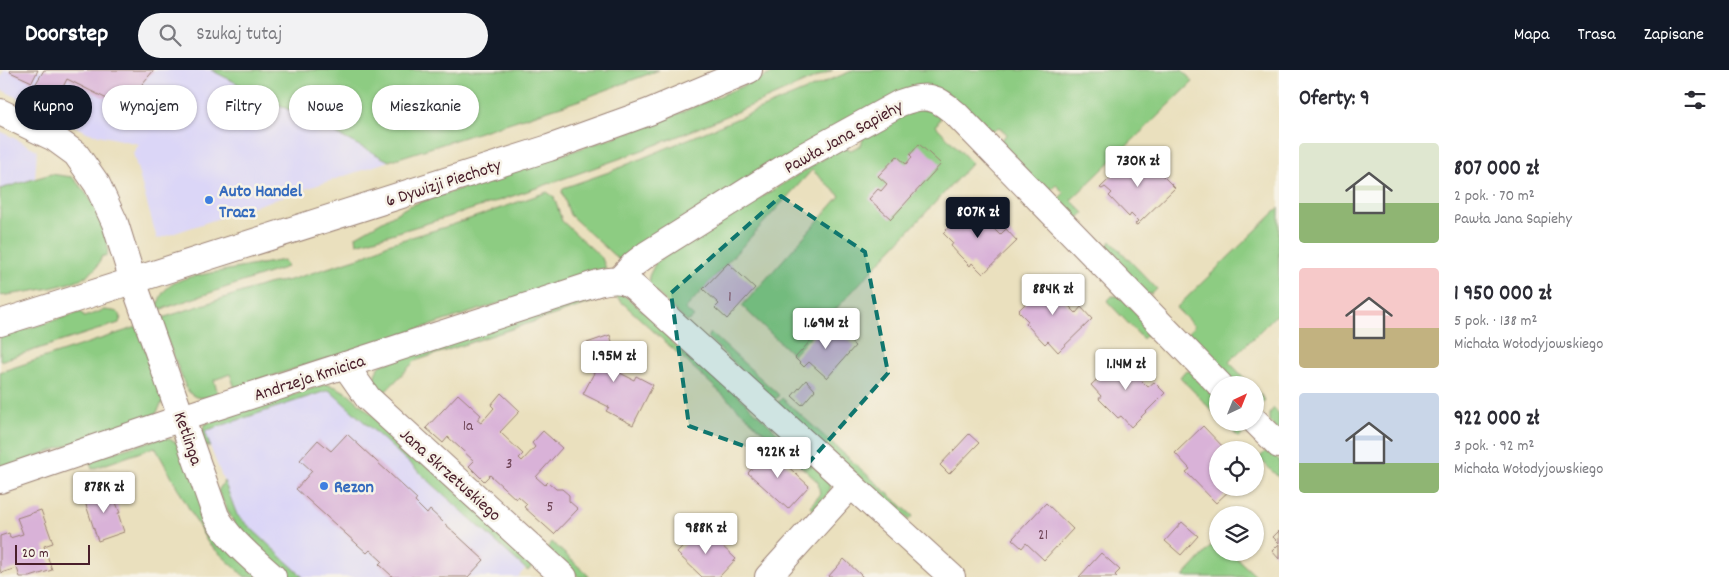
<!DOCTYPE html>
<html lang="pl">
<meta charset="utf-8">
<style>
:root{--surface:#fff;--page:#f2f2f3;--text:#2b2b33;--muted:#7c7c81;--accent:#111827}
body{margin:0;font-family:Dekko,sans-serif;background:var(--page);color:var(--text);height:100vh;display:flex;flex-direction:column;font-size:19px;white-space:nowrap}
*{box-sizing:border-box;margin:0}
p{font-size:16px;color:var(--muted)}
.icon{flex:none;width:28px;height:28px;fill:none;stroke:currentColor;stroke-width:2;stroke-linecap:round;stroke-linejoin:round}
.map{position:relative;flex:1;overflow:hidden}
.drawer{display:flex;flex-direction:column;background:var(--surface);width:450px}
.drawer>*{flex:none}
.guide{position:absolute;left:15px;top:15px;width:475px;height:45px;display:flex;gap:10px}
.needle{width:32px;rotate:43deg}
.fabs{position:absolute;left:1209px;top:306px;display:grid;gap:10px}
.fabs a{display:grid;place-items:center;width:55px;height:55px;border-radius:50%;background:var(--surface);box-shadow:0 1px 4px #0004;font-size:25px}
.scale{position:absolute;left:15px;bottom:12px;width:75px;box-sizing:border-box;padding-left:5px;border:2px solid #4a1f2b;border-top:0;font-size:14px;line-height:18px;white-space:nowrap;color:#4a1f2b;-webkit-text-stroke:4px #f7f3e8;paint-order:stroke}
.price{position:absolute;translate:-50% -42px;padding:0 11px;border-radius:5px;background:#fff;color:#222;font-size:16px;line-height:32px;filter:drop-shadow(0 1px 2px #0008)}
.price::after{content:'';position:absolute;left:50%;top:30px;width:15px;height:11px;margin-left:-8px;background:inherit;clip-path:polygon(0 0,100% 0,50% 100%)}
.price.on{background:var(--accent);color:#fff}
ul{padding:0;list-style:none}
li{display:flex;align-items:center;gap:15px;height:125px;padding:0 20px}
li span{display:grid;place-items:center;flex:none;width:140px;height:100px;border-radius:5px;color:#555}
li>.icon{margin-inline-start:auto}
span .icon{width:60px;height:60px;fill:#fffc;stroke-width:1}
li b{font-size:21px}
h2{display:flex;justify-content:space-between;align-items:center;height:60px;padding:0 20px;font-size:21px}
.chip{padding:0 18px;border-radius:22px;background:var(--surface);box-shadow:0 1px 4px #0004;font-size:18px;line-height:45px}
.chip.on{background:var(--accent);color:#fff}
header{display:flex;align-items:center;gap:30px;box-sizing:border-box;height:70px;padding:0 25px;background:var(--accent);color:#fff}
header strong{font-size:24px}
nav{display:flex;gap:28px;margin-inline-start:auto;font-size:18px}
.search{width:350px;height:45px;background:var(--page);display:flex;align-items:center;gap:12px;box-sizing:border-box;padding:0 18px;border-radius:28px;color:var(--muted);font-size:19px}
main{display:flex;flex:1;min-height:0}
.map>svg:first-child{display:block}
.built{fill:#dbd6f7}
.green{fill:#8dcc82;stroke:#6c7656}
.building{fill:#d9b2d8}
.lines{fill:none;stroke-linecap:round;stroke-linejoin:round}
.minor-casing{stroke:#9a8074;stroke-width:28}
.minor{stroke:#fff;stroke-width:26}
.marked{fill:#0f766e;fill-opacity:0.2;stroke:#0f766e;stroke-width:4;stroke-dasharray:10 6;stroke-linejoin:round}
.shop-dot{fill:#3f7fe0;stroke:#f7f3e8;stroke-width:2}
.labels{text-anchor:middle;stroke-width:5;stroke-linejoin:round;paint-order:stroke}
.number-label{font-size:15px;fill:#6e4456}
.street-label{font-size:18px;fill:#4a1f2b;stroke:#f7f3e8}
.shop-label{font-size:18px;font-weight:bold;fill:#366cbe;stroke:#f7f3e8;text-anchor:start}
</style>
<header>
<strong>Doorstep</strong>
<div class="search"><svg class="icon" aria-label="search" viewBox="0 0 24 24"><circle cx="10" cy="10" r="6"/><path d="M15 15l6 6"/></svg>Szukaj tutaj</div>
<nav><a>Mapa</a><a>Trasa</a><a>Zapisane</a></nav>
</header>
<main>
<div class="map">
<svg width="1279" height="507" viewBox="0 0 1279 507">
<rect width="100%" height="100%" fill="#f7f3e8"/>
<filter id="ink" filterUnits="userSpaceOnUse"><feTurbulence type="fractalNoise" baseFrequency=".02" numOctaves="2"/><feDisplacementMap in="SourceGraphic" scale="10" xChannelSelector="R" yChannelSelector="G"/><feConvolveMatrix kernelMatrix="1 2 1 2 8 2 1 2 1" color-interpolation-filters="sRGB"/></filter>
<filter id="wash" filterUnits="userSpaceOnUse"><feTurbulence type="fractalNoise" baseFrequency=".0096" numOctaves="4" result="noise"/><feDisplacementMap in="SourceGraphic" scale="20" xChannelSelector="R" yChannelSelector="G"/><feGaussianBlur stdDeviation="1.12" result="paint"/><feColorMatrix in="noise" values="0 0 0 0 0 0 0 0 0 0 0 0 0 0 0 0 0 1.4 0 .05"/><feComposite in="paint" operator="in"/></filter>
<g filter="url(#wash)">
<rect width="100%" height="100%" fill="#eae0be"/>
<g class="built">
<polygon points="4,0 211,0 389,91 157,169 133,83 139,74 89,63 0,19 0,9"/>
<polygon points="0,61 37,80 35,108 0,119"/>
<polygon points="329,320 525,499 518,507 303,507 237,445 204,361"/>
</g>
<g class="green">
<polygon points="211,0 659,0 577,31 389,91"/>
<path d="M780,0H833C751,36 669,72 585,101C510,128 434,152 357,174L356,166L409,136L654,54Z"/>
<polygon points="854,0 1182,0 1193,12 1071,130 1084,143 1078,149 1071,148 1059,136 1059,128 1064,123 1056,115 1051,120 1043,119 1001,77 1001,70 1007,64 999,57 993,61 985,60 948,23 619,190 570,145 562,122 563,118 609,102"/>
<polygon points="914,38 940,42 940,49 936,56 972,93 793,285 742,236 840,126 812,100 685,239 694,247 687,252 650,216 649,206 656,192 843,77 851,80 861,75 864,65"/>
<path d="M51,104L72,107C91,127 112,157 107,186H102C100,191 98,196 94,200C78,217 24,222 0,226V119Z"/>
<path d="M547,122L554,127L562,151L602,188L606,199L235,318L230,304L214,310L218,324C205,328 195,332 186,318L159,249L267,214L290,210L362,187L388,174L452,155Z"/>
<polygon points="1279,138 1279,242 1229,292 1251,315 1233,315 1189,269 1189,262 1194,256 1176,238"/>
<polygon points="1111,171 1157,219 1152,224 1144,224 1105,183 1106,177"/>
<path d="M284,190L287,197L156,241C161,219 169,214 189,207Z"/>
<path d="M605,221L620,222L671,264V272L693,292L701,291L831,413L830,420L815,441L810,436L820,425L818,412L614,225L415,291L381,326C374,313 371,306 381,295Z"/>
<polygon points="1112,226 1120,226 1148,256 1148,264 1143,269 1107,231"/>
<path d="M104,240C111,241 119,240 121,247L119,253L0,291V267L81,242L84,247Z"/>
<polygon points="137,257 163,331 156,344 0,399 0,302"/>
<polygon points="711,263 779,325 774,331 707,267"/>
<polygon points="1185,301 1193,302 1217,327 1217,346 1180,307"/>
<polygon points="326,314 336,317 349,324 532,490 532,496 528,501 329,320 205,361 210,376 202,376 200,364 205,354"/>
<polygon points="1255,319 1265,330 1260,335 1255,335"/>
<polygon points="782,328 913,446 909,450 777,334"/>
<polygon points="1274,338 1279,344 1279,362 1269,351 1269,344"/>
<polygon points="1224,353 1242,353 1248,359 1239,368"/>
<polygon points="164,367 176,372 259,507 245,507 208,473 155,377 92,399 89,390"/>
<polygon points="1268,379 1279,390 1279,408 1259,388"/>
<polygon points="224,411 237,445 303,507 288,507 238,461 218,421"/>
<polygon points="1217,470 1218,482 1231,483 1257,507 1183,507"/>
<polygon points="552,472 590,507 579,507 547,478"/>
</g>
<g id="blocks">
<g class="building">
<polygon points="11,0 38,0 32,12 10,2"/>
<polygon points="44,0 154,0 142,14 142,26 140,26 139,20 134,17 123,37 67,9 62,19 59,18 56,26 35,15"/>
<polygon points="919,74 941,94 891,149 869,129 878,119 881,121 887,114 878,106 897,86 906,94 912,87 910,85"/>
<polygon points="1138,81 1175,118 1137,155 1135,154 1138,151 1131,144 1129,147 1109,126 1112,123 1105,117 1102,119 1100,118"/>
<polygon points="977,130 988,141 982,147 1000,165 1006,159 1017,171 983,204 972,193 970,196 960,186 951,176 953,173 943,163"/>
<polygon points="728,193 755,218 727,249 715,238 719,234 703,219"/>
<polygon points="1052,207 1064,219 1058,224 1066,233 1076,243 1081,237 1092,249 1058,282 1048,271 1045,274 1026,254 1028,251 1018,241"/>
<polygon points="828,251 855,276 827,308 809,292 804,297 795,288"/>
<polygon points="610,265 617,288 608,291 610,298 634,310 636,306 653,315 633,355 606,341 609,337 583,324 594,303 584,274"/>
<polygon points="1125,283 1136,294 1131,299 1139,308 1148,317 1154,312 1165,323 1131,357 1121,346 1118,348 1099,329 1101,326 1091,315"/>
<polygon points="806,310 815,320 802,335 792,326"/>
<polygon points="501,323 520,341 500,362 523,384 519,388 522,391 535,377 532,373 543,361 562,378 536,407 545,415 548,412 556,419 562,419 569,425 569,431 578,439 554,464 524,437 527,434 518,426 516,429 490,405 484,411 469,396 474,391 448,367 443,373 426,358 458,324 481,345 477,350 481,353 494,338 491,335"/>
<polygon points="1203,356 1226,380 1218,380 1218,418 1232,418 1216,433 1186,402 1190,399 1175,383"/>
<polygon points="347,364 417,429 415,432 427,444 430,440 484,490 468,507 393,507 379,494 382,491 370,480 367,483 296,419 312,401 300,390 318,370 331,381"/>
<polygon points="969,364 979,373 949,404 940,395"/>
<polygon points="769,379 809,416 788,439 748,403"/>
<polygon points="110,417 120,443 118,443 124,462 98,471 83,426"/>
<polygon points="1046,433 1073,459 1044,490 1026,473 1022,478 1012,469"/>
<polygon points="41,440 53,473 44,476 52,500 30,507 20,507 17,498 1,503 0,499 0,466 9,463 10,468 23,464 17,448"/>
<polygon points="1182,452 1198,466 1181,485 1165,471"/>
<polygon points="702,457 736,489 719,507 702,507 677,483"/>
<polygon points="1279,461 1279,473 1273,467"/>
<polygon points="1279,474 1279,489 1272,481"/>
<polygon points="1101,483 1120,500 1115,505 1117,507 1079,507"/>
<polygon points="844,489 863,507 828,507"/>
</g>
</g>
</g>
<g filter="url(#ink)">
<use href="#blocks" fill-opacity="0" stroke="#9a8074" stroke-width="1"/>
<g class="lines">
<defs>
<g id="minor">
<path d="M0,42L54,68L76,84L97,114L115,153L133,211L216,446C230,471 252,488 273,507"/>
<path d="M620,209L634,194L647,184L800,88L900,33C926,23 936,26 956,44L1220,315"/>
<polyline points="0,253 549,78 649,42 749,0"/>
<polyline points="345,295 368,328 564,507"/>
<polyline points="1255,351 1279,375"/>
<path d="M0,410L182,348L598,213C626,206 630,213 649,231L952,507"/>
<polyline points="768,507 851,415"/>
</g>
</defs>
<use href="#minor" class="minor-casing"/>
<use href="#minor" class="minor"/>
</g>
</g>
<path class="marked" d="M781,126L865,182L888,303L804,398L689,356L671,223Z"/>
<g class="shop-dot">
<circle cx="209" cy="130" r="5"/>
<circle cx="324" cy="416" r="5"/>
</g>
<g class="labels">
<g class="number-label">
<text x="730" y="231">1</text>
<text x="468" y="360">1a</text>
<text x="509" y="398">3</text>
<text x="550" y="441">5</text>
<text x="1043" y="469">21</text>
</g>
<g class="street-label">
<text transform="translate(843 66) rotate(-29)" y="6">Pawła Jana Sapiehy</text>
<text transform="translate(443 112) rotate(-18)" y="6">6 Dywizji Piechoty</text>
<text transform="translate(309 307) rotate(-18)" y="6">Andrzeja Kmicica</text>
<text transform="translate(189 368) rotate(71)" y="6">Ketlinga</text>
<text transform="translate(451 404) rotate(42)" y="6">Jana Skrzetuskiego</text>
</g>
<g class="shop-label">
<text x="219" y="126">Auto Handel<tspan x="219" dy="21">Tracz</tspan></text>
<text x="334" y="422">Rezon</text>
</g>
</g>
</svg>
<div class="fabs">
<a><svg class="needle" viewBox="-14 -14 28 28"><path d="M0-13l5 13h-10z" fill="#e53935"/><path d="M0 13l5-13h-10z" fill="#7c7c81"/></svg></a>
<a><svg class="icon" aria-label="locate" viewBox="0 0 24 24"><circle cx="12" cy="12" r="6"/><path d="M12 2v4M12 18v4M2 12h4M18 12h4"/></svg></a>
<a><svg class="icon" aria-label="layers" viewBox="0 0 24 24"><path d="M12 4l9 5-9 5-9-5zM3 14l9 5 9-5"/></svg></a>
</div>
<div class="scale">20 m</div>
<b class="price" style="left:1138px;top:118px">730K zł</b>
<b class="price on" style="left:978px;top:169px">807K zł</b>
<b class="price" style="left:1053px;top:246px">884K zł</b>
<b class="price" style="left:826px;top:280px">1.69M zł</b>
<b class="price" style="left:614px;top:313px">1.95M zł</b>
<b class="price" style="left:1126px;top:321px">1.14M zł</b>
<b class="price" style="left:778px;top:409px">922K zł</b>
<b class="price" style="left:104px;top:444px">878K zł</b>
<b class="price" style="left:706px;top:485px">988K zł</b>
<div class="guide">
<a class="chip on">Kupno</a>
<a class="chip">Wynajem</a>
<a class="chip">Filtry</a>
<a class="chip">Nowe</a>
<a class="chip">Mieszkanie</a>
</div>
</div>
<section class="drawer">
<h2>Oferty: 9<svg class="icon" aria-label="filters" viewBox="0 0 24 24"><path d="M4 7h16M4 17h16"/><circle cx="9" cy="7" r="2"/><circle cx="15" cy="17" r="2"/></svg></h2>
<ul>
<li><span style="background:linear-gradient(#dfe7d0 60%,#8fb573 0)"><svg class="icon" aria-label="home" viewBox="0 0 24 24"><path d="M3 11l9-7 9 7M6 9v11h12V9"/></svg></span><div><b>807 000 zł</b><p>2 pok. · 70 m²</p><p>Pawła Jana Sapiehy</p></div></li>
<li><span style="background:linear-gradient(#f6c9c9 60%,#c2b280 0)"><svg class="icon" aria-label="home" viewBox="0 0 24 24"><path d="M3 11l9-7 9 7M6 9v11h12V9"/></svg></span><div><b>1 950 000 zł</b><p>5 pok. · 138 m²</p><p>Michała Wołodyjowskiego</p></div></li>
<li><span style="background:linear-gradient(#c9d6e8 70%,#8fb573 0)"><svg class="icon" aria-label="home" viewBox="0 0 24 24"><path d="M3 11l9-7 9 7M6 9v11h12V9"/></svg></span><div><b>922 000 zł</b><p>3 pok. · 92 m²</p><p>Michała Wołodyjowskiego</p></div></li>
</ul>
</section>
</main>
